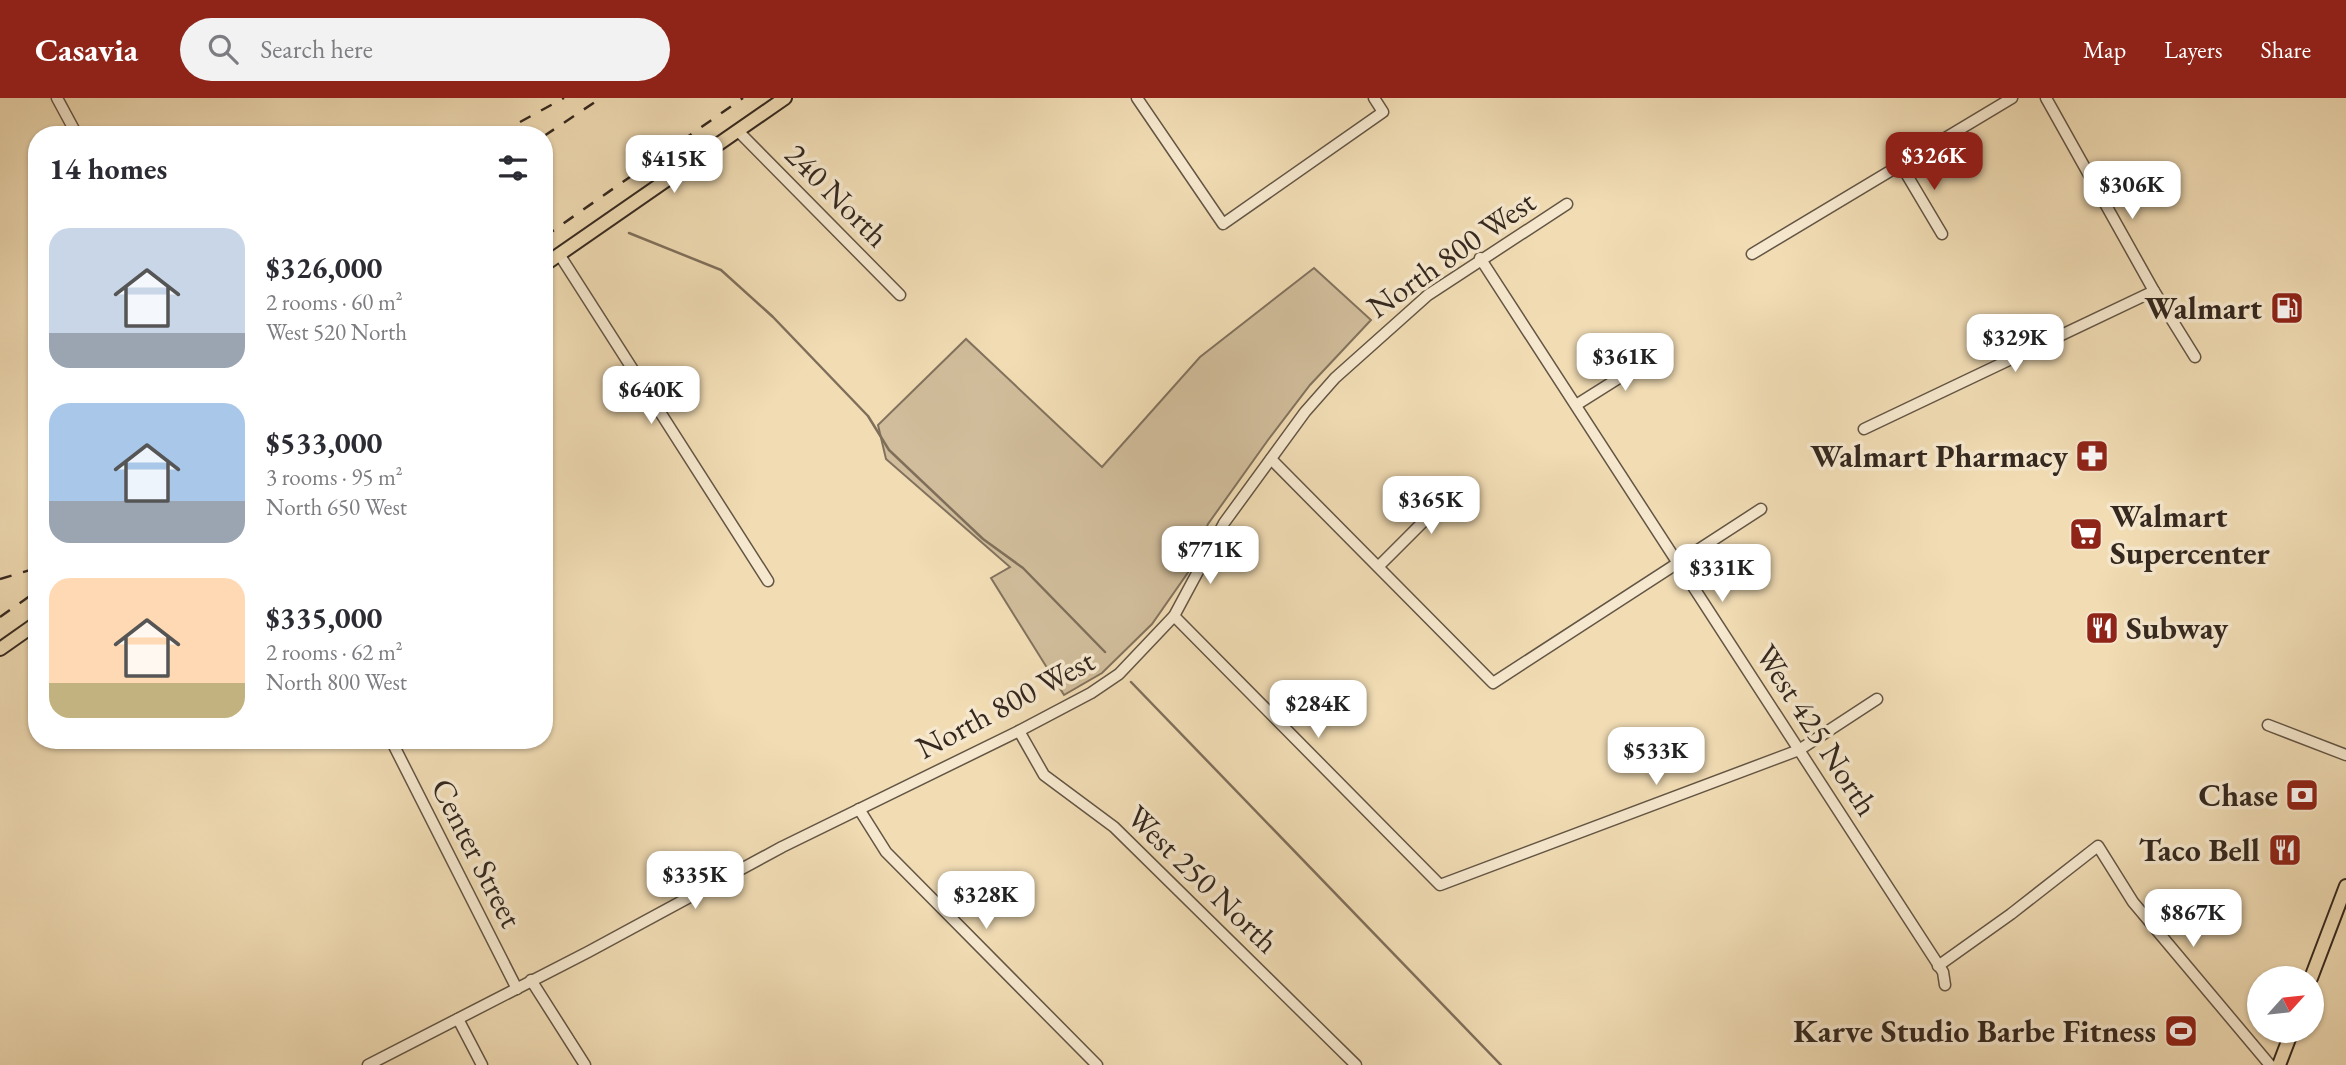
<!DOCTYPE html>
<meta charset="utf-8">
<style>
:root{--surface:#fff;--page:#f2f2f3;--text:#2b2b33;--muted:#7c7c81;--accent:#8f2418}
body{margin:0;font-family:"EB Garamond",serif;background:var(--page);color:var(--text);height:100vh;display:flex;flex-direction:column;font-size:26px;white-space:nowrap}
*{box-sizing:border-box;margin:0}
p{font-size:23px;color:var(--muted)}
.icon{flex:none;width:38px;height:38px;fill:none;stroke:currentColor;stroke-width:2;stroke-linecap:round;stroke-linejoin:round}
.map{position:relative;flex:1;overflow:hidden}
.drawer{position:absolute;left:28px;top:28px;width:525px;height:623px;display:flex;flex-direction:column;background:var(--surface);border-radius:28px;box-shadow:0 2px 5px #0004}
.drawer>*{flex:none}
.needle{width:46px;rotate:63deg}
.tools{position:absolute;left:2247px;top:868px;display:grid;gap:14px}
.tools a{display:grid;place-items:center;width:77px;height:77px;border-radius:50%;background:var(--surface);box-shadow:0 2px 5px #0004;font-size:35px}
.price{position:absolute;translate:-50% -60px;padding:0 16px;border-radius:14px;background:#fff;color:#222;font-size:23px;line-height:46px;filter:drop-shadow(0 2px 4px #0008)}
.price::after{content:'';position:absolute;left:50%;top:42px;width:21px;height:16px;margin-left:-10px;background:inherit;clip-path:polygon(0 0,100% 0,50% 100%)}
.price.active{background:var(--accent);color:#fff}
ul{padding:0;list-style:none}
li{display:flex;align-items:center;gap:21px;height:175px;padding:0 21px}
li span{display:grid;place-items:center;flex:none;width:196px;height:140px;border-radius:21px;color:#555}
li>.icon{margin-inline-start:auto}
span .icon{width:84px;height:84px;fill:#fffc;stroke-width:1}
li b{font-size:30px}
h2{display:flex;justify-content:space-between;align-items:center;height:84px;padding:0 21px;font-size:30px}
header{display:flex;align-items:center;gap:42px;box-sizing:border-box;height:98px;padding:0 35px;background:var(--accent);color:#fff}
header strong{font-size:33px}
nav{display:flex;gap:38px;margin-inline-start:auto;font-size:24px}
.search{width:490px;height:63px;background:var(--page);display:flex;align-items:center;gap:18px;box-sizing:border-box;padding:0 24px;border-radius:38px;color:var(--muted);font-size:26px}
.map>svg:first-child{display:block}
.green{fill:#d1bd9b;stroke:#82725d;stroke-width:2}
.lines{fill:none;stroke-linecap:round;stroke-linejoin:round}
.stream{stroke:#7f6f5a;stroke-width:2.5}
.minor-casing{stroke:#635544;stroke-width:13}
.major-casing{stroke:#34281f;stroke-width:16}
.minor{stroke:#f6e8ce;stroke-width:10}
.major{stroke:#f1dcb4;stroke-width:12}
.rail{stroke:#34281f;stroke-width:2.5;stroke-dasharray:12 12;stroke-linecap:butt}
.labels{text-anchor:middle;stroke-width:7;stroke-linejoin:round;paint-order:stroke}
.street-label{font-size:32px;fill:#34281f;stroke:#f6e8ce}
.poi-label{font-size:32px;font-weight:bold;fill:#34281f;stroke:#f6e8ce;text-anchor:end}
</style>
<header>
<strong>Casavia</strong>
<div class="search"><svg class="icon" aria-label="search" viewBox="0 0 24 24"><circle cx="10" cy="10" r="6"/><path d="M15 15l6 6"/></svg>Search here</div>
<nav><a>Map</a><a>Layers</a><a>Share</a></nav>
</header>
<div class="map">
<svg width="2346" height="967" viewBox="0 0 2346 967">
<rect width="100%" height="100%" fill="#f1dcb4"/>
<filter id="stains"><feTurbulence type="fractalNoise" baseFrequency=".00286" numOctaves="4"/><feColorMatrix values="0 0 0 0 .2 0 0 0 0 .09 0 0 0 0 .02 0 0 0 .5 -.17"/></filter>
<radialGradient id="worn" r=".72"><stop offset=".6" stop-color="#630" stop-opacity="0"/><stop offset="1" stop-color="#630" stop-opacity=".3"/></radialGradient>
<polygon class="green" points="1314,170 1371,222 1310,287 1268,342 1208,426 1189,473 1152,526 1102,575 1064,597 991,480 1010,469 886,361 878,327 966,241 1102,369 1200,259"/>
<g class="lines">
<g class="stream">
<polyline points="629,135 721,172 773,219 868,318 889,352 983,441 1023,470 1105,554"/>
<polyline points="1131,584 1501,967"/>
</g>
<defs>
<g id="minor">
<polyline points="57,0 77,37"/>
<polyline points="1137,0 1223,126 1383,14 1374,0"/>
<polyline points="2046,0 2154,193 2195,259"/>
<polyline points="738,33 900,197"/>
<polyline points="1901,67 1942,136"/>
<polyline points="559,156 768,483"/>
<polyline points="1752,156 2012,0"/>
<polyline points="1480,160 1943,874 1945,887"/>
<polyline points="1576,307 1657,256"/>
<polyline points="1864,331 2154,193"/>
<polyline points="1271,361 1493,585 1761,411"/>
<polyline points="1379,468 1461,386"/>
<polyline points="1174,518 1440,787 1799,652 1877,601"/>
<polyline points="2268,627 2346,657"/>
<polyline points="1019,633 1044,677 1114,729 1356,967"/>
<polyline points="391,642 517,891"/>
<polyline points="859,711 886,754 1097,967"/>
<polyline points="1938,868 2011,816 2098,748 2133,804 2270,967"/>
<polyline points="531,882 585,967"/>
<polyline points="458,921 482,967"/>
<polyline points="368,967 588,854 782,749 1019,633 1091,595 1119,576 1174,518 1224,425 1305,314 1335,280 1428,197 1567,106"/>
</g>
<g id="major">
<polyline points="544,167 785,0"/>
<polyline points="0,551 37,525"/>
<polyline points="2311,880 2346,788"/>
<polyline points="2279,967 2292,933"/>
</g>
</defs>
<use href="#minor" class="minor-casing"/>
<use href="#major" class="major-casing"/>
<use href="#minor" class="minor"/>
<use href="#major" class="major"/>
<g class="rail">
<polyline points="520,24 564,0"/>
<polyline points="544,38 601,0"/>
<polyline points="544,139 743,0"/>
<polyline points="0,481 37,470"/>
<polyline points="0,519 37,493"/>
</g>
</g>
<defs>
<symbol id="fuel-square" viewBox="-11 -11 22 22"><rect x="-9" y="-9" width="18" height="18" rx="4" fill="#8f2418" stroke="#f6e8ce"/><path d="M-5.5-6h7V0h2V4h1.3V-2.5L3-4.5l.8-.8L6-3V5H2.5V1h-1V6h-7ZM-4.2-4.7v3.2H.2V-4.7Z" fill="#fff"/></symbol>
<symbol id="pharmacy-square" viewBox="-11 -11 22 22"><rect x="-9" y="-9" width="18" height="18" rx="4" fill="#8f2418" stroke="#f6e8ce"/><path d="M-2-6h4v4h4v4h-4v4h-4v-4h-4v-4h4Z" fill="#fff"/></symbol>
<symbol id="supermarket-square" viewBox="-11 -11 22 22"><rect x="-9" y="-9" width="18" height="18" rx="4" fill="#8f2418" stroke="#f6e8ce"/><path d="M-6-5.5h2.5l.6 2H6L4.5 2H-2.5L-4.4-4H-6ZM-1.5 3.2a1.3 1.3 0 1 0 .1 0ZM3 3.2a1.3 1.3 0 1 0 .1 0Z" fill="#fff"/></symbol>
<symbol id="restaurant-square" viewBox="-11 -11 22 22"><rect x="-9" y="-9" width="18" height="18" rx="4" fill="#8f2418" stroke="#f6e8ce"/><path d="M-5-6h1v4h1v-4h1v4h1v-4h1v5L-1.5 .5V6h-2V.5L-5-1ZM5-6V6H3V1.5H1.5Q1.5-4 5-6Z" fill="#fff"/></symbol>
<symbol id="bank-square" viewBox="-11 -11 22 22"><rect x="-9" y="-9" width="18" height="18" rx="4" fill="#8f2418" stroke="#f6e8ce"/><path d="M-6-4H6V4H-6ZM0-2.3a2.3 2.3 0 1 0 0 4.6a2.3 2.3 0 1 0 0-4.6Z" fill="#fff"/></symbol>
<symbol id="stadium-square" viewBox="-11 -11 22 22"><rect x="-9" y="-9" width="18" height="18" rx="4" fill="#8f2418" stroke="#f6e8ce"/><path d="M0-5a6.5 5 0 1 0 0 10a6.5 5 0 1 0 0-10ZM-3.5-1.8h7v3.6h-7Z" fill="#fff"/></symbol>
</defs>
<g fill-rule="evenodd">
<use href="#fuel-square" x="2268" y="191" width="38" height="38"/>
<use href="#pharmacy-square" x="2073" y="339" width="38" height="38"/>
<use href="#supermarket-square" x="2067" y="417" width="38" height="38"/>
<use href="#restaurant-square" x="2083" y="511" width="38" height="38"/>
<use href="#bank-square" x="2283" y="678" width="38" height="38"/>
<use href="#restaurant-square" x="2266" y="733" width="38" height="38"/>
<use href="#stadium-square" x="2162" y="914" width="38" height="38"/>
</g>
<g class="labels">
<g class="street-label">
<text transform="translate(837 97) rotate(45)" y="11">240 North</text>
<text transform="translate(1451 156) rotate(-35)" y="11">North 800 West</text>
<text transform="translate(1005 606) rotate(-28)" y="11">North 800 West</text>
<text transform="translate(1817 632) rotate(57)" y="11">West 425 North</text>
<text transform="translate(477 755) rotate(63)" y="11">Center Street</text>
<text transform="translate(1203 781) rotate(44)" y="11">West 250 North</text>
</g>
<g class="poi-label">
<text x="2262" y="221">Walmart</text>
<text x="2068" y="369">Walmart Pharmacy</text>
<text x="2110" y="429" text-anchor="start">Walmart<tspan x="2110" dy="37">Supercenter</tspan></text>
<text x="2126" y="541" text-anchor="start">Subway</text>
<text x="2278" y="708">Chase</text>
<text x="2260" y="763">Taco Bell</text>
<text x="2156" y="944">Karve Studio Barbe Fitness</text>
</g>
</g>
<rect width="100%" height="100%" filter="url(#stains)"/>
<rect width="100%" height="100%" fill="url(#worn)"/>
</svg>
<div class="tools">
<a><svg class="needle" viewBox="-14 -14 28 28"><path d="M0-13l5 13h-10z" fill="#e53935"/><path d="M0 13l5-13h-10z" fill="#7c7c81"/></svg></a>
</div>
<b class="price active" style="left:1934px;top:94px">$326K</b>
<b class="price" style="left:674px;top:97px">$415K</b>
<b class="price" style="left:2132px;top:123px">$306K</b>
<b class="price" style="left:2015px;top:276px">$329K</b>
<b class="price" style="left:1625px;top:295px">$361K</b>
<b class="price" style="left:651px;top:328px">$640K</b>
<b class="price" style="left:1431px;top:438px">$365K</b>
<b class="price" style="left:1210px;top:488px">$771K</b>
<b class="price" style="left:1722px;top:506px">$331K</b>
<b class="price" style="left:1318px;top:642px">$284K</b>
<b class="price" style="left:1656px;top:689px">$533K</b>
<b class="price" style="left:695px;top:813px">$335K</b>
<b class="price" style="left:986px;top:833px">$328K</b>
<b class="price" style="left:2193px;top:851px">$867K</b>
<section class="drawer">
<h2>14 homes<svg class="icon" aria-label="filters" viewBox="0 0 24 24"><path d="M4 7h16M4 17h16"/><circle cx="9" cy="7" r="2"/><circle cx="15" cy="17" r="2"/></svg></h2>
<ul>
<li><span style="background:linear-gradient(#c9d6e8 75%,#9aa5b1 0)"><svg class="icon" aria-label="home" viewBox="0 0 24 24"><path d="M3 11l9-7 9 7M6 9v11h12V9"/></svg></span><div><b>$326,000</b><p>2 rooms · 60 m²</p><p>West 520 North</p></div></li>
<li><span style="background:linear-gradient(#a9c7e8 70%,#9aa5b1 0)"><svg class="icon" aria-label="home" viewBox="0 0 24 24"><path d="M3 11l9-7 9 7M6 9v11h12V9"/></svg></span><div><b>$533,000</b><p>3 rooms · 95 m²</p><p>North 650 West</p></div></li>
<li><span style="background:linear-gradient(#ffd9b3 75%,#c2b280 0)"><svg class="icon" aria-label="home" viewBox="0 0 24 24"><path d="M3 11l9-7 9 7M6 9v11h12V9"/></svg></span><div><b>$335,000</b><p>2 rooms · 62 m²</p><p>North 800 West</p></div></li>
</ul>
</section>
</div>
